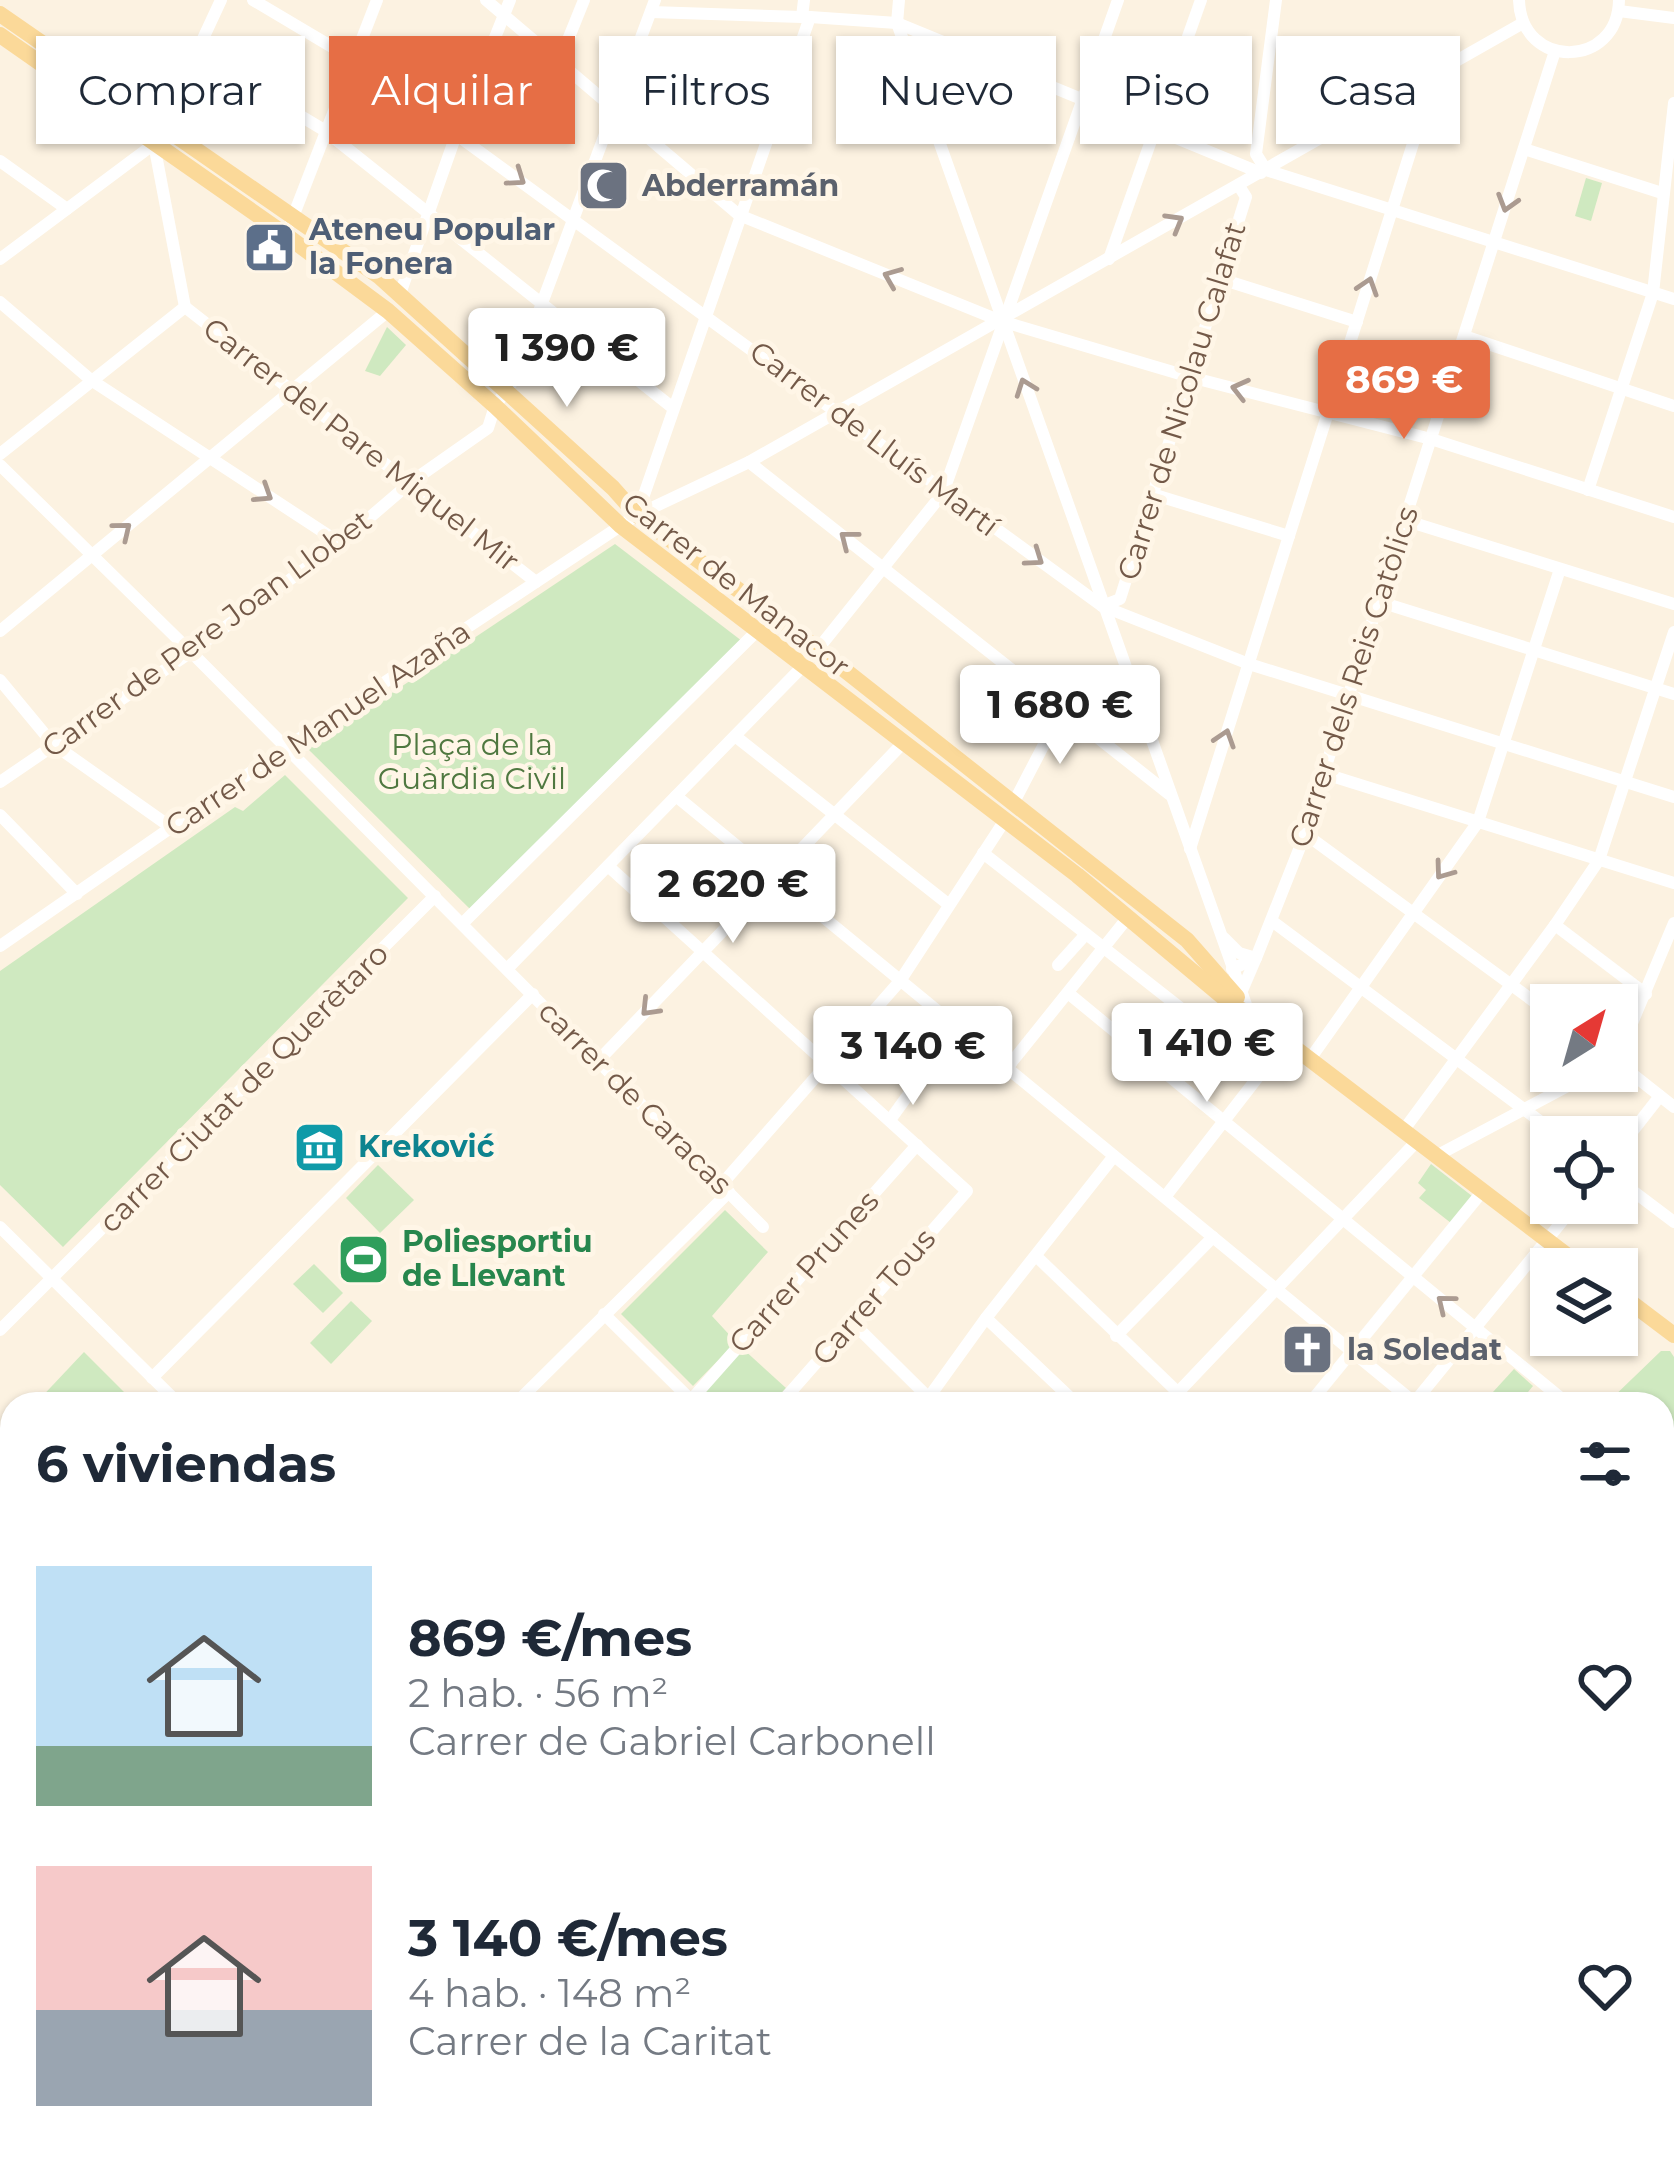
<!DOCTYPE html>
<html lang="es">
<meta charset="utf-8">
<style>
:root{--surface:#fff;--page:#f6f6f7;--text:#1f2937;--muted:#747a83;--accent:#e66e45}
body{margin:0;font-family:Montserrat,sans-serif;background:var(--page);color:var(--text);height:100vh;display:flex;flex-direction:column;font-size:45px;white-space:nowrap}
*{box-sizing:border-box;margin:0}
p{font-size:39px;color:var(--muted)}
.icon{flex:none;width:66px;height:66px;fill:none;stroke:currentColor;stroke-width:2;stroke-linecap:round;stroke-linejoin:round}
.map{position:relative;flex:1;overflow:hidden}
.panel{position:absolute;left:0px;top:1392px;width:1674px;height:768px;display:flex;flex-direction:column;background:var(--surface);border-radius:36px 36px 0 0;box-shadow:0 3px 9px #0004}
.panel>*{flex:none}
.hud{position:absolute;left:36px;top:36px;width:1602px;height:108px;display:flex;gap:24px}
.needle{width:78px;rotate:37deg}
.tools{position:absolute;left:1530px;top:984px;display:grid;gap:24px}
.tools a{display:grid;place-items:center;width:108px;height:108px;border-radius:0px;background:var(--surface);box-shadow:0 3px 9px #0004;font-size:60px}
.price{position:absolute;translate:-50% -102px;padding:0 27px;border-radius:12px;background:#fff;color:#222;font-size:39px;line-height:78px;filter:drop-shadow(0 3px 6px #0008)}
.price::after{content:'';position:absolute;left:50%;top:72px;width:36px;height:27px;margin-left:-18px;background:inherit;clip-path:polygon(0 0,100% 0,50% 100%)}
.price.on{background:var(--accent);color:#fff}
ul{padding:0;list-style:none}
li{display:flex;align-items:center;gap:36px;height:300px;padding:0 36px}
li span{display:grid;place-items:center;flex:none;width:336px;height:240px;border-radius:0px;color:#555}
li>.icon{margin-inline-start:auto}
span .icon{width:144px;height:144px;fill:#fffc;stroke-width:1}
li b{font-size:51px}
h2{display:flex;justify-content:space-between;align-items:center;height:144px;padding:0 36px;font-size:51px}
.pill{padding:0 42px;border-radius:0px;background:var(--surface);box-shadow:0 3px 9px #0004;font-size:42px;line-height:108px}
.pill.on{background:var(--accent);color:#fff}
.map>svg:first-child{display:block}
.green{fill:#cfe9c0}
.water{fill:#b6dde5;stroke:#9cccd7;stroke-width:3}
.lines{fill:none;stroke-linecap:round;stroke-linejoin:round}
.stream{stroke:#9cccd7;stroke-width:3}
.minor{stroke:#fff;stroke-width:12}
.major{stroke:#fbd999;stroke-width:16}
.highway{stroke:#f6b397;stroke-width:18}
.oneway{stroke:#ab9b91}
.labels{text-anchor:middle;stroke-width:10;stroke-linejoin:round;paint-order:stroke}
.worship-label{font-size:30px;font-weight:bold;fill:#5b616d;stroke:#fff6e7;text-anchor:start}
.service-label{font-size:30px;font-weight:bold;fill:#4e5e75;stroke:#fff6e7;text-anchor:start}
.street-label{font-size:30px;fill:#735948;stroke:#fff6e7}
.park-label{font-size:30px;fill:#4f7840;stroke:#fff6e7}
.culture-label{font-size:30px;font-weight:bold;fill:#0d838f;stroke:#fff6e7;text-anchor:start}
.leisure-label{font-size:30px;font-weight:bold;fill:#27864d;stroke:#fff6e7;text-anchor:start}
</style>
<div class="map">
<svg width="1674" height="2160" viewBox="0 0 1674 2160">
<rect width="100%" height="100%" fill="#fcf2e1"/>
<g class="green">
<polygon points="1586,178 1602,183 1591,221 1575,216"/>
<polygon points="387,327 406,345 380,376 365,371"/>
<polygon points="615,544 742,641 470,909 308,749"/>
<polygon points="285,775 408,898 63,1247 0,1185 0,971 235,807 243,811"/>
<polygon points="1431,1164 1472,1196 1451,1223 1419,1198 1426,1190 1418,1183"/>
<polygon points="378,1165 414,1200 380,1233 346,1198"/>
<polygon points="725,1210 768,1252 712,1316 736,1342 693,1386 621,1314"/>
<polygon points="314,1264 343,1293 323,1313 293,1284"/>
<polygon points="351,1301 372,1321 331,1364 310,1343"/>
<polygon points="742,1348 786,1388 771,1404 708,1404 701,1397"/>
<polygon points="1661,1351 1670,1351 1674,1357 1674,1476 1662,1465 1662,1404 1606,1404"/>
<polygon points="84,1352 126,1394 117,1404 35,1404"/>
<polygon points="1514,1369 1533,1386 1518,1404 1482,1404"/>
<polygon points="845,2148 1184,2148 1161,2160 871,2160"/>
</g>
<polygon class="water" points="0,2063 12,2065 8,2077 12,2078 12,2148 106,2148 109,2160 0,2160"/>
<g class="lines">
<g class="stream">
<polyline points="819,2148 845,2160"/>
<polyline points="486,2160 499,2148"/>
<polyline points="1184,2160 1207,2148"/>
</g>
<g class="minor">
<polyline points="253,0 354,60 1102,606 1249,664 1674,797"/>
<polyline points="486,0 739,215 1001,321 1190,377 1431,439 1674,517"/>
<polyline points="804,0 802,17 809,17"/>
<polyline points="899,0 897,23 1249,1013"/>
<polyline points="1276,0 1256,154 1266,170 1674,299"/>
<path d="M1519,0C1521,70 1618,69 1619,0"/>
<polyline points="1619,11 1674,18"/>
<polyline points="651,12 802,17"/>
<polyline points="810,17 897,23 1261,173"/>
<polyline points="197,54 324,130 673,408"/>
<polyline points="559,62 584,0"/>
<polyline points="154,144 185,307"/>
<polyline points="1524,149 1662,193"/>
<polyline points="0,161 67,209"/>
<polyline points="291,222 377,0"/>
<polyline points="0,259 154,144 221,0"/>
<polyline points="1109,259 1201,0"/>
<polyline points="1221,279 1357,322"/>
<polyline points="400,294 456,135 510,0"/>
<polyline points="0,302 91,380 340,543"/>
<polyline points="185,307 536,582"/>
<polyline points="1464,336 1674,406"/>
<polyline points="0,454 185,307"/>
<polyline points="749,462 1169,794"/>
<polyline points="0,465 191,652 763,1227"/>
<polyline points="1588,490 1653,293 1674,103"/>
<polyline points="1152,494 1289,536"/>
<polyline points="637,515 810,17"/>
<polyline points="1404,520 1674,604"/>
<polyline points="1377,601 1674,694"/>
<polyline points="1102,606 1120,599 1246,197 1239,186"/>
<polyline points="0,631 388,311"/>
<polyline points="818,649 943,493 1118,0"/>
<polyline points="0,680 53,744 172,828"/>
<polyline points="735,736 948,904"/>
<polyline points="1322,773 1674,883"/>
<polyline points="0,782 191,652 340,543 411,482 488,428 495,406 513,381 655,0"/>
<polyline points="676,796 1416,1404"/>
<polyline points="1013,804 1063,708"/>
<polyline points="0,815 77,894"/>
<polyline points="1304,833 1551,1014"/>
<polyline points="1190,849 1429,93 1429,77"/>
<polyline points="983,853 1262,1072"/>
<polyline points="608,866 967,1191 780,1404"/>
<polyline points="1272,921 1561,1137"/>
<polyline points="462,924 759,629"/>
<polyline points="1555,925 1646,994"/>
<polyline points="0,946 296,741 637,515 749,462 1523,23"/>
<polyline points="1058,965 1086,934"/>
<polyline points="507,969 805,664"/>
<polyline points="1232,969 1256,958 1300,847 1555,51"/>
<polyline points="1068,993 1568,1404"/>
<polyline points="1215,1036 1235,1007 1256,958 1239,953 1224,938"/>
<polyline points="1310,1059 1478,822 1560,569"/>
<polyline points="1617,1059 1674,923"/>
<polyline points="598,1061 905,741"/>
<polyline points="1617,1062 1674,1107"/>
<polyline points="1007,1068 1129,916"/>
<polyline points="890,1120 957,1027"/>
<polyline points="1403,1131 1555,925 1599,860 1674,632"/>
<polyline points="1617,1151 1660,1096"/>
<polyline points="1436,1156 1596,1071"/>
<polyline points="1617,1179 1674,1222"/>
<polyline points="721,1185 900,981 1005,820"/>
<polyline points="1165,1197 1286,1041"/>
<polyline points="0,1227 179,1404"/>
<polyline points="1036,1256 1190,1404"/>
<polyline points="604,1314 693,1402"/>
<polyline points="986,1318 1077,1404"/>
<polyline points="852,1322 935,1404"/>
<polyline points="0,1330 435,896"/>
<polyline points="1116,1336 1213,1237"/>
<polyline points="152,1378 533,994"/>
<polyline points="691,1400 917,1145"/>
<polyline points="515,1404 729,1192"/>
<polyline points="924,1404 986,1318 1114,1156"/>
<polyline points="1167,1404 1417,1141"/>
<polyline points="1309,1404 1482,1192"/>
<polyline points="1413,1404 1577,1203"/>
<polyline points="1662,1491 1674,1502"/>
<polyline points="0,1560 12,1553"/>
<polyline points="0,1608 2,1658 12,1672"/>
<polyline points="1662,1687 1674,1671"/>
<polyline points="0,1700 12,1692"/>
<polyline points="0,1774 12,1777"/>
<polyline points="0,1787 12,1791"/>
<polyline points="12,1910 4,1925 12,1940"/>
<polyline points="0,2022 12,2027"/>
<polyline points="1662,2116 1674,2129"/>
<polyline points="142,2148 144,2160"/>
<polyline points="556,2148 589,2160"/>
<polyline points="232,2160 243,2148"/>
<polyline points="460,2160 473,2148"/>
<polyline points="507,2160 521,2148"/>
<polyline points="1446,2160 1447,2160"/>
</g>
<g class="major">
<polyline points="0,14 380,277 613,488 637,515 818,649 1187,940 1237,997"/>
<polyline points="0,35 283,233 388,311 495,406 621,526 1077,875 1235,1007 1249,1013 1585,1269"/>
<polyline points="1617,1292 1674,1335"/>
</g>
<g class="highway">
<polyline points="1662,1818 1674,1788"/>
<polyline points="1662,1851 1674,1825"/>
<polyline points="1662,1888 1674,1866"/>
<polyline points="1662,1915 1674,1896"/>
<polyline points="0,1951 12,1955"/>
<polyline points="0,1969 12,1973"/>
<polyline points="681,2148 711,2160"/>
<polyline points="729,2148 757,2160"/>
<polyline points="1369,2160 1387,2148"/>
<polyline points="1403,2160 1422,2148"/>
</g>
</g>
<defs><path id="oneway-chevron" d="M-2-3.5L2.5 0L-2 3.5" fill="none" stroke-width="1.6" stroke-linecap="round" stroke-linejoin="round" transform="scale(3)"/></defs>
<g class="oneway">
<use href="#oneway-chevron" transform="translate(517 178) rotate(35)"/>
<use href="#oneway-chevron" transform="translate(1507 203) rotate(107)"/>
<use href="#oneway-chevron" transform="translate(1175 222) rotate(-30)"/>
<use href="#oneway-chevron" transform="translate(892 277) rotate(-158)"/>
<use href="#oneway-chevron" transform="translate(1368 286) rotate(-72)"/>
<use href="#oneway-chevron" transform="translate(1025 387) rotate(-110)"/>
<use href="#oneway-chevron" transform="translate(1240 389) rotate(-166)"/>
<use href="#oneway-chevron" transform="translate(264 494) rotate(33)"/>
<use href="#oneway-chevron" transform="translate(123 530) rotate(-39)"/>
<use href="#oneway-chevron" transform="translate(848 539) rotate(-142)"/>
<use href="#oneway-chevron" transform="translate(1035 558) rotate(35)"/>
<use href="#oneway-chevron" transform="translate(1225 738) rotate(-72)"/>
<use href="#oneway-chevron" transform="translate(1443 871) rotate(126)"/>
<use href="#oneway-chevron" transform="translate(649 1008) rotate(134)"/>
<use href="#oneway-chevron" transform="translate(1445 1303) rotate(-141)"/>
</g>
<defs>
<symbol id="mosque-square" viewBox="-11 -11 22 22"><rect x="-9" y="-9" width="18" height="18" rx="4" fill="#6b7280" stroke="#fff6e7"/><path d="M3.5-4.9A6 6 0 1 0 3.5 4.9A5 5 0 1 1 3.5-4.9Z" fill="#fff"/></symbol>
<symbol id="civic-square" viewBox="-11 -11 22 22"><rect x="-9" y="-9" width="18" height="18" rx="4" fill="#5c6f8a" stroke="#fff6e7"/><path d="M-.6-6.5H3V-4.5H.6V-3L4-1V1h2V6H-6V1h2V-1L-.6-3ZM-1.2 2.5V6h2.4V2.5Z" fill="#fff"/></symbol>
<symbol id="museum-square" viewBox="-11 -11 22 22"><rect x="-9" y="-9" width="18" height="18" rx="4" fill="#0f9aa8" stroke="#fff6e7"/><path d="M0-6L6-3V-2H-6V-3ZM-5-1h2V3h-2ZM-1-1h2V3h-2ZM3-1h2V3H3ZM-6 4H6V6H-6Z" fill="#fff"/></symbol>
<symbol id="stadium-square" viewBox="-11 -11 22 22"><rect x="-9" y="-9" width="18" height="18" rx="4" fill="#2e9e5b" stroke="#fff6e7"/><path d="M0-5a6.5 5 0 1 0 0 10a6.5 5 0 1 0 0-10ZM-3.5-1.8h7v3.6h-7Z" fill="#fff"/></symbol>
<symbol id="church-square" viewBox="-11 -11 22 22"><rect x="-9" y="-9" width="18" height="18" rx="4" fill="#6b7280" stroke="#fff6e7"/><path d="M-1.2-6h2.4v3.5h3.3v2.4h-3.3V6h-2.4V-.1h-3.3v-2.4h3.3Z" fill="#fff"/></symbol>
</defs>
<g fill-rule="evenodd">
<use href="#mosque-square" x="574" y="156" width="59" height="59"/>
<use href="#civic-square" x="240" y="218" width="59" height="59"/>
<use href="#museum-square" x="290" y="1118" width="59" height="59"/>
<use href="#stadium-square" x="334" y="1230" width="59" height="59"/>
<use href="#church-square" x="1278" y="1320" width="59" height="59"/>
</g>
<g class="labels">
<g class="worship-label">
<text x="642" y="196">Abderramán</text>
<text x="1347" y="1360">la Soledat</text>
</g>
<g class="service-label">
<text x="309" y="240">Ateneu Popular<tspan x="309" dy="34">la Fonera</tspan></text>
</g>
<g class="street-label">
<text transform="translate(1182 401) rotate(-73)" y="10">Carrer de Nicolau Calafat</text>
<text transform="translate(874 439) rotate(37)" y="10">Carrer de Lluís Martí</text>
<text transform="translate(361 445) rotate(38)" y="10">Carrer del Pare Miquel Mir</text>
<text transform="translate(736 585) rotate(38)" y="10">Carrer de Manacor</text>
<text transform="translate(207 634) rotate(-36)" y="10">Carrer de Pere Joan Llobet</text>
<text transform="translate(1354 677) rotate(-72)" y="10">Carrer dels Reis Catòlics</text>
<text transform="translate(318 729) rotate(-34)" y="10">Carrer de Manuel Azaña</text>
<text transform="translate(244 1088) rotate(-45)" y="10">carrer Ciutat de Querètaro</text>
<text transform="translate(635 1098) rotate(45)" y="10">carrer de Caracas</text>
<text transform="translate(804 1272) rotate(-48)" y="10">Carrer Prunes</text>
<text transform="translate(874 1297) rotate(-49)" y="10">Carrer Tous</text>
</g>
<g class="park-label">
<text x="472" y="755">Plaça de la<tspan x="472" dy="34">Guàrdia Civil</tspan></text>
</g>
<g class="culture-label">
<text x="358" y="1157">Kreković</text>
</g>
<g class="leisure-label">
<text x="402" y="1252">Poliesportiu<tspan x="402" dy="34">de Llevant</tspan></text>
</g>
</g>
</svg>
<div class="tools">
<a><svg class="needle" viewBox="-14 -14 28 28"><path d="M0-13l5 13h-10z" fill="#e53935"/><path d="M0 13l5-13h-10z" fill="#747a83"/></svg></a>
<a><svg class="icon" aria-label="locate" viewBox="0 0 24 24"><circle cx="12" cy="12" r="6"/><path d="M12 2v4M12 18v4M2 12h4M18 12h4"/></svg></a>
<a><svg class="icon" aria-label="layers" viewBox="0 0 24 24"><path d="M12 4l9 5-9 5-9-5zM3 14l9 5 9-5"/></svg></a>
</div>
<b class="price" style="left:567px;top:410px">1 390 €</b>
<b class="price on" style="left:1404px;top:442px">869 €</b>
<b class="price" style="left:1060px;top:767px">1 680 €</b>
<b class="price" style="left:733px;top:946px">2 620 €</b>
<b class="price" style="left:1207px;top:1105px">1 410 €</b>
<b class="price" style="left:913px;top:1108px">3 140 €</b>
<div class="hud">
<a class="pill">Comprar</a>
<a class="pill on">Alquilar</a>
<a class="pill">Filtros</a>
<a class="pill">Nuevo</a>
<a class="pill">Piso</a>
<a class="pill">Casa</a>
</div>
<section class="panel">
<h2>6 viviendas<svg class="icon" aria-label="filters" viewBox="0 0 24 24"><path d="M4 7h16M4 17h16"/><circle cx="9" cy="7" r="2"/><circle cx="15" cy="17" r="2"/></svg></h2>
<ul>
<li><span style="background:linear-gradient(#bfe0f5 75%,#7fa58c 0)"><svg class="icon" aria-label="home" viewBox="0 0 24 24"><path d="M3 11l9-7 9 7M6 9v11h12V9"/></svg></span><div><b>869 €/mes</b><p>2 hab. · 56 m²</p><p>Carrer de Gabriel Carbonell</p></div><svg class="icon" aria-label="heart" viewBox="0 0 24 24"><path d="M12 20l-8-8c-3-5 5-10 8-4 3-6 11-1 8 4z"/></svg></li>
<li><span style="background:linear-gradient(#f6c9c9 60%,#9aa5b1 0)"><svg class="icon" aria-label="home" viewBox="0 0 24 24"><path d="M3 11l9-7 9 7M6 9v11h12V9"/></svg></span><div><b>3 140 €/mes</b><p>4 hab. · 148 m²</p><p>Carrer de la Caritat</p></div><svg class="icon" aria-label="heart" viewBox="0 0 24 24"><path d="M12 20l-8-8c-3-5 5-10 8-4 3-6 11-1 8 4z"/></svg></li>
</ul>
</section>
</div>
